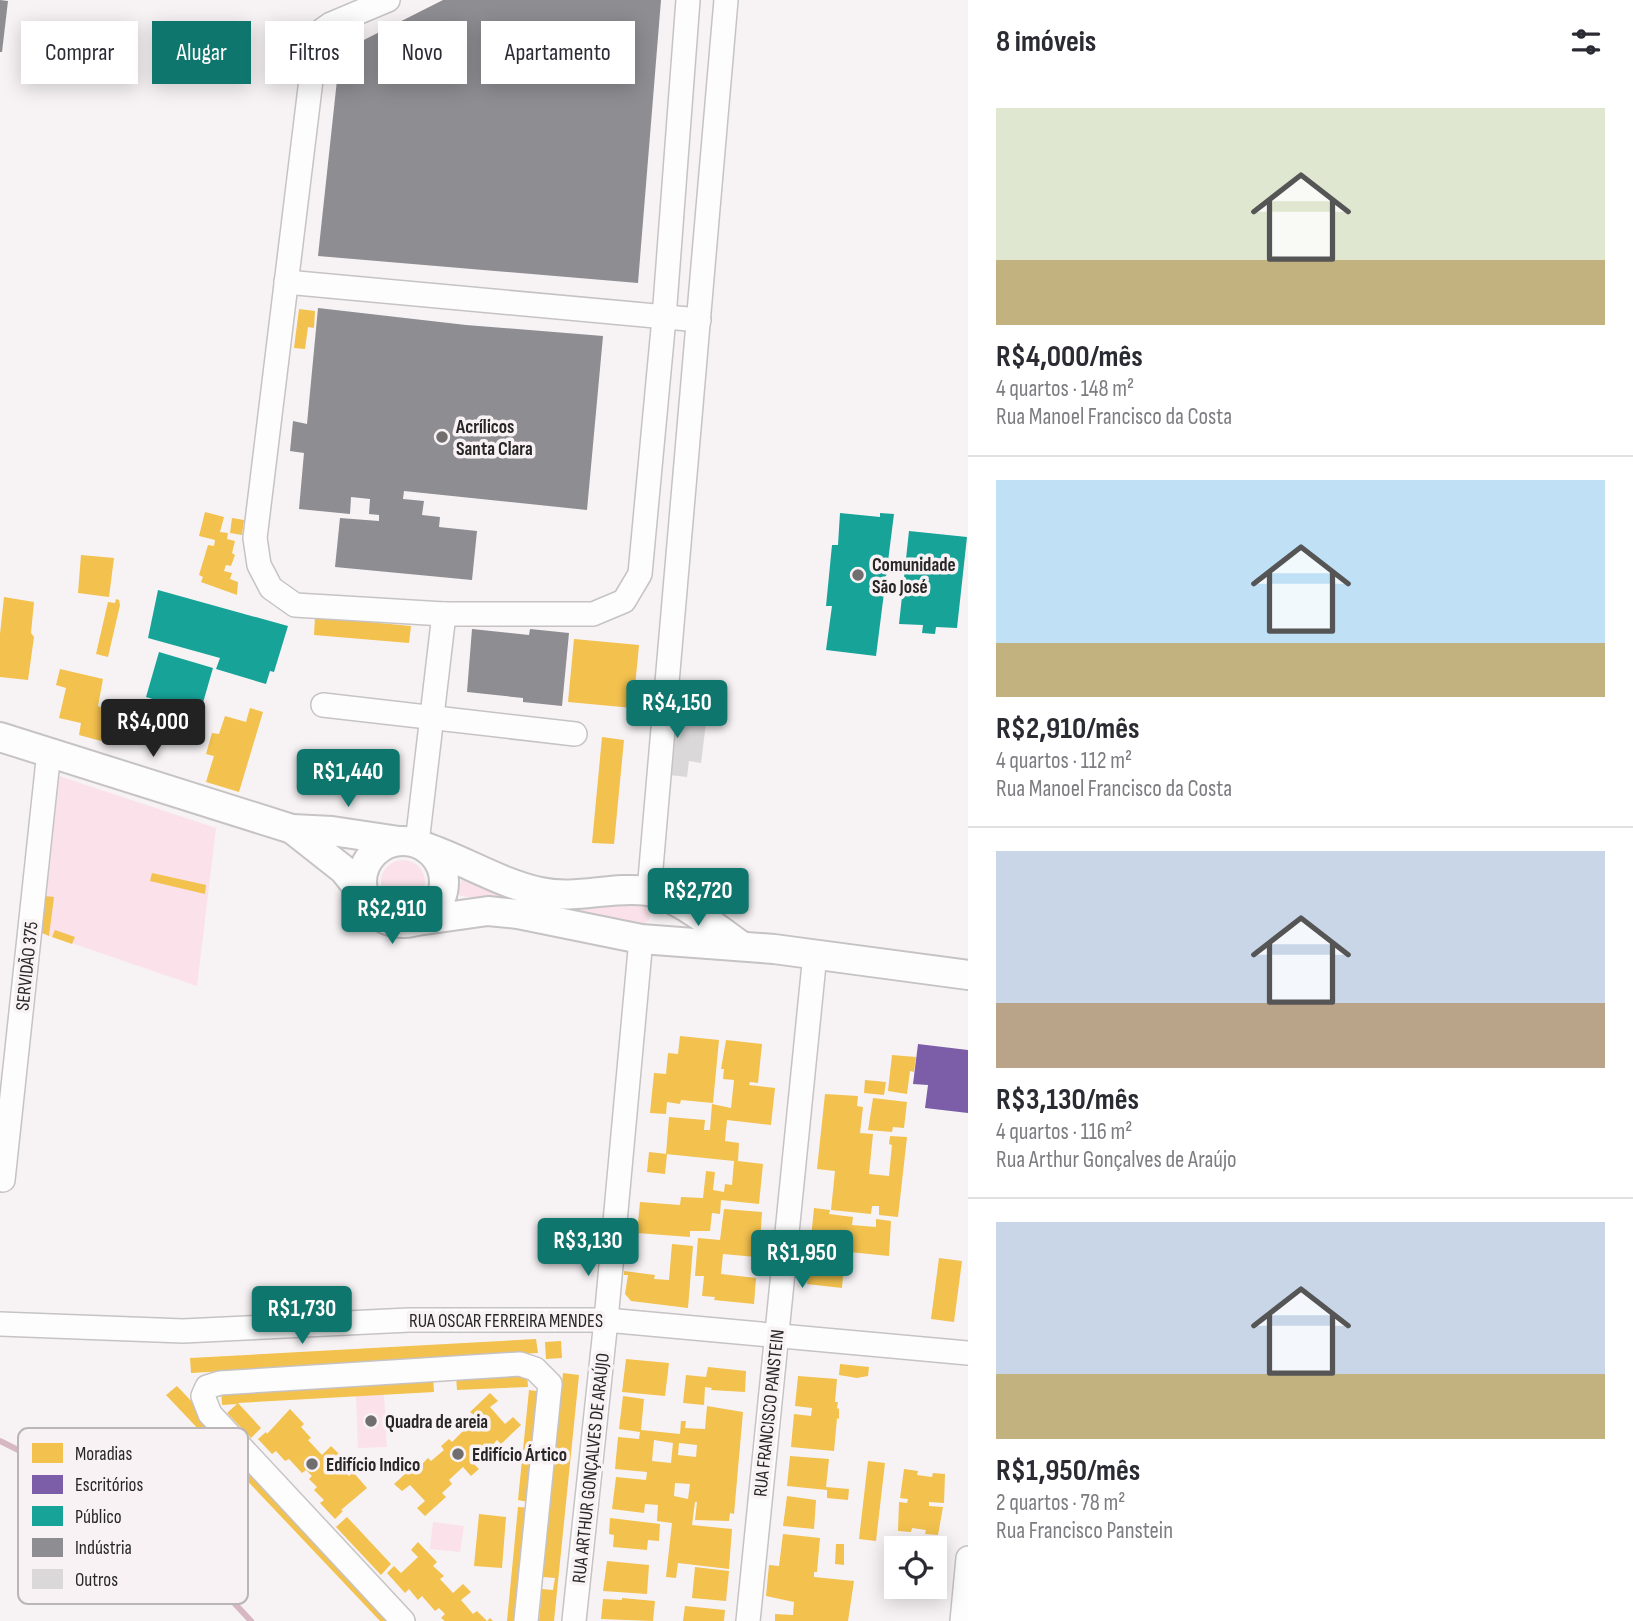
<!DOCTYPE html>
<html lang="pt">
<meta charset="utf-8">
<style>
:root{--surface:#fff;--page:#f2f2f3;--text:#2b2b33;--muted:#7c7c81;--line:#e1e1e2;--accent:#0f766e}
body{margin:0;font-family:"Sofia Sans Condensed",sans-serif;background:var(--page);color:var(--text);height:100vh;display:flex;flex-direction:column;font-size:26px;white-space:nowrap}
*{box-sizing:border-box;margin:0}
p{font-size:23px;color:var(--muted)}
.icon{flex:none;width:38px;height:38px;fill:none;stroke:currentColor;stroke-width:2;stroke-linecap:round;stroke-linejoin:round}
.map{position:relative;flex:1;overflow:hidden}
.side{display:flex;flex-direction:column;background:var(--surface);width:665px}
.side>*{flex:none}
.top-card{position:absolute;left:21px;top:21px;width:665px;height:63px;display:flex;gap:14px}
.tools{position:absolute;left:884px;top:1536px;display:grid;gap:14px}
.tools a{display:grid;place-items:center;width:63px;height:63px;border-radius:0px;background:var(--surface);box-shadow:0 4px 18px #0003;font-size:35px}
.price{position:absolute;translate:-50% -60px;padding:0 16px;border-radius:7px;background:var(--accent);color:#fff;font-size:23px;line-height:46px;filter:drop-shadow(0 2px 4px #0008)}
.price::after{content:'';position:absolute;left:50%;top:42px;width:21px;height:16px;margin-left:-10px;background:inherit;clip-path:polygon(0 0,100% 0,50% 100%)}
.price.on{background:#222;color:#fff}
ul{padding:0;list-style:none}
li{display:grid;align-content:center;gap:14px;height:371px;padding:0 28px}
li+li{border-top:2px solid var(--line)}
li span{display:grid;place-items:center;height:217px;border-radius:0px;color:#555}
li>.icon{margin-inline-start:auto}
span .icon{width:126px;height:126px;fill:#fffc;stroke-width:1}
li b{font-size:30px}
h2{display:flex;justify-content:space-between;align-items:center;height:84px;padding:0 28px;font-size:30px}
.pill{padding:0 24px;border-radius:0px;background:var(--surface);box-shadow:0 4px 18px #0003;font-size:24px;line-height:63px}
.pill.on{background:var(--accent);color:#fff}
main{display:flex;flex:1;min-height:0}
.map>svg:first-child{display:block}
.green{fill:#fae1ea}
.homes{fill:#f2c14e;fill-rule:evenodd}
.offices{fill:#7b5ea7}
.public{fill:#17a398}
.industry{fill:#8d8d92}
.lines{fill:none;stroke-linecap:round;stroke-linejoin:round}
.stream{stroke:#d7b7c2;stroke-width:6}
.building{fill:#dbd8da}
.minor-casing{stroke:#c6c3c4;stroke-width:26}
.major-casing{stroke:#c6c3c4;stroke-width:32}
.minor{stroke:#fefdfe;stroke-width:23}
.major{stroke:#fefdfe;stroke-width:28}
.poi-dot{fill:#706e6f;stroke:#f8f2f4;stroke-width:2.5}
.labels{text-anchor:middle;stroke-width:7;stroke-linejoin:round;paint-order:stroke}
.poi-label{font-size:19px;font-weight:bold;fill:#282627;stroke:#f8f2f4;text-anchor:start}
.street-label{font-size:19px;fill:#282627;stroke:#f8f2f4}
.key{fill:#f8f2f4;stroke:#bab5b6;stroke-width:2}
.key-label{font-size:19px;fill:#282627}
</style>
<main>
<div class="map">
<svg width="968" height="1621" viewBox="0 0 968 1621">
<rect width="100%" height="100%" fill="#f7f3f5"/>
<g class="green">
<polygon points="59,776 216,828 197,986 42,933"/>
<circle cx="403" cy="882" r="22"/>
<polygon points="462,877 610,902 648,905 651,912 649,920 639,927 476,899 458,895"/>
<polygon points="384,1394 387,1447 358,1448 356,1395"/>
<polygon points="433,1522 464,1526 460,1552 430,1549"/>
</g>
<g class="homes">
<polygon points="299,309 315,311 314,328 308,327 305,349 294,348"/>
<polygon points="205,512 224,517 220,532 228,533 227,539 235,541 232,553 235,555 231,566 226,565 224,571 232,573 230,579 238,582 237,595 201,582 203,577 199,575 208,545 214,546 215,540 199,536"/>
<polygon points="232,518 244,520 242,535 230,533"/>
<polygon points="81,555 114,558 109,597 78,593"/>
<polygon points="4,597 34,602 31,633 34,637 28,680 0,677 0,634"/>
<polygon points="116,599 119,600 120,605 108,657 96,654 108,602 115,603"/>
<polygon points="315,617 411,626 409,643 314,635"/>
<polygon points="574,639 639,645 633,708 568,702"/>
<polygon points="60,669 103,679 98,706 108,710 101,741 79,735 81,723 59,718 66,688 56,685"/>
<polygon points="250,708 263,712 239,792 206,782 214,756 206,754 212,733 219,734 225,716 246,722"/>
<polygon points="602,737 624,740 614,844 592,843"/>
<polygon points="152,873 206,885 205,894 150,881"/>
<polygon points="45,896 54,897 49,936 42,933"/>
<polygon points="55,930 75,937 72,944 52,937"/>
<polygon points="680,1036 719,1040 713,1103 681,1100 680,1104 667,1102 666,1114 650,1113 654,1073 666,1074 668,1053 678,1054"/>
<polygon points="726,1040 762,1044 758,1083 750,1082 749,1085 775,1088 771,1125 727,1120 725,1141 739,1143 738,1161 763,1164 759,1204 721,1200 720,1214 712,1213 710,1231 690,1231 690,1237 637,1233 640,1202 680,1205 681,1197 703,1198 706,1171 715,1172 713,1190 724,1192 725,1184 732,1185 734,1161 666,1154 669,1117 705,1120 704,1130 710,1130 712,1104 731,1108 734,1080 723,1079 724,1069 721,1069"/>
<polygon points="892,1055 916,1057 914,1072 910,1071 907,1094 888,1091"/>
<polygon points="865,1080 886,1082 884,1095 864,1093"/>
<polygon points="825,1094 858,1096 857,1106 863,1107 860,1133 873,1134 869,1174 889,1176 892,1145 889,1144 890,1136 907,1137 898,1217 879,1215 879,1206 872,1206 871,1214 831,1210 835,1171 817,1169"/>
<polygon points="873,1098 907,1102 904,1128 893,1127 892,1132 868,1130"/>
<polygon points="649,1152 667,1154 665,1174 647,1172"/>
<polygon points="814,1208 830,1210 829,1214 853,1217 852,1225 876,1227 876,1219 891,1221 889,1256 800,1247 801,1236 811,1238"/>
<polygon points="724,1209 762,1212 760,1244 767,1245 766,1258 723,1254 721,1274 756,1278 754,1304 714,1300 715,1297 702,1296 704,1276 695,1276 698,1238 720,1240"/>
<polygon points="672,1244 693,1246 688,1308 631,1301 625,1294 628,1275 624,1275 624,1271 655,1275 654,1279 669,1280"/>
<polygon points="939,1258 962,1261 954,1322 931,1319"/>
<polygon points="809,1260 844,1264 842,1288 807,1284"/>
<polygon points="536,1339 538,1353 191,1373 190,1358"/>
<polygon points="561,1341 562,1358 546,1359 545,1342"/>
<polygon points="626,1359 669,1363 665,1396 622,1392"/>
<polygon points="840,1364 869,1367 868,1376 857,1378 839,1375"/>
<polygon points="708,1367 746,1371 745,1392 711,1390 712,1388 705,1387 704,1405 683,1403 686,1375 706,1377"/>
<polygon points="527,1372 528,1387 457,1390 456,1376"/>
<polygon points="563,1373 579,1375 554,1621 539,1621 542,1589 553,1590 555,1578 543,1577"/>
<polygon points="798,1376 837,1379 835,1402 838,1402 837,1408 839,1409 839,1419 837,1418 834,1451 791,1447 794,1414 811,1416 812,1408 795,1406"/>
<polygon points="433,1377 434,1392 238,1403 261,1428 251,1438 227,1413 237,1404 222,1405 221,1389"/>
<polygon points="177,1386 400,1621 380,1621 166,1395"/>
<polygon points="529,1390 543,1392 533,1503 518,1500"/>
<polygon points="490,1393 498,1401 490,1407 505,1424 513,1417 521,1425 501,1444 497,1440 487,1451 484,1447 470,1460 479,1469 471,1476 463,1467 449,1480 452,1484 442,1493 446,1497 425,1516 417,1508 425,1501 410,1485 402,1491 394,1484 415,1465 418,1468 428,1458 431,1461 444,1450 441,1446 449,1439 452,1442 466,1428 463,1425 474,1415 470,1412"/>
<path d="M623,1396L644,1399L641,1430L680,1434L681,1421H686L685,1428L705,1429L707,1406L743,1412L734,1514L730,1513L729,1521L695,1520L697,1502H695L692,1525L732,1529L729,1569L678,1563L676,1578L666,1577L672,1523L657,1521L658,1505L645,1504L644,1513L612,1509L616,1477L646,1480L647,1472L615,1469L618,1437L639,1439L640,1432L619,1429ZM654,1440L673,1443L671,1463L652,1461ZM679,1443L697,1445L696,1457L678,1455ZM675,1483L690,1484L688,1499L674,1496Z"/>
<polygon points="290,1409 304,1424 301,1427 311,1438 308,1440 322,1455 331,1446 339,1454 330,1462 336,1468 339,1466 349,1476 353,1472 367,1488 341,1510 343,1511 335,1519 320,1503 324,1500 314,1490 317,1487 309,1479 312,1476 306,1470 302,1473 289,1459 285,1461 276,1451 272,1454 258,1439 266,1432 267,1434"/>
<polygon points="790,1456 829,1459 826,1487 849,1489 848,1500 827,1498 827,1490 787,1486"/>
<polygon points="868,1461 885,1463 876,1541 859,1539"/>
<polygon points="904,1469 918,1471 917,1475 932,1477 933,1473 945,1474 944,1503 929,1502 929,1506 943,1507 938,1535 925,1534 926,1530 912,1528 911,1532 898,1531 899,1502 907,1503 908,1499 900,1498"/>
<polygon points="787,1496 816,1500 814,1529 783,1526"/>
<polygon points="518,1507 532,1508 521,1621 507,1621"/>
<polygon points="479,1514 506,1517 502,1568 474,1566"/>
<polygon points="347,1517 391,1564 381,1575 336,1527"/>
<polygon points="610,1518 660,1524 659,1541 648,1540 647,1550 613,1547 614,1535 609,1534"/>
<polygon points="783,1534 820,1538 817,1572 814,1572 814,1577 854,1581 848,1621 775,1621 775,1614 793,1615 794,1602 766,1596 769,1565 779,1566"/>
<polygon points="418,1542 437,1562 433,1566 444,1576 440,1579 453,1593 463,1584 471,1592 461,1600 473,1614 477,1611 487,1621 490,1618 493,1621 445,1621 441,1618 445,1614 439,1608 435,1611 422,1596 418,1600 409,1589 405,1593 387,1573 394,1566 401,1573 418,1557 411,1550"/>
<polygon points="836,1544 844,1544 844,1565 835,1564"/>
<polygon points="607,1561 649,1565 647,1594 603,1591"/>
<polygon points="695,1567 729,1571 726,1601 692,1598"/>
<polygon points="622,1598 655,1601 653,1621 601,1619 603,1599 622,1600"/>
<polygon points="685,1606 725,1610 724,1621 683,1621"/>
</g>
<polygon class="offices" points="918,1044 968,1050 968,1113 925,1108 928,1085 913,1084"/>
<g class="public">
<polygon points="840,513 880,517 880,513 894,514 876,656 826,650 832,606 826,606 832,545 838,545"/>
<polygon points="909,531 967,537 957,628 936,627 935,634 922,633 923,625 899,624"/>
<polygon points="158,590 288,626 274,672 270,671 266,684 216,669 220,658 148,638"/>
<polygon points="159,652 213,668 200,713 180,706 178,715 164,711 166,703 146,697"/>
</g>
<g class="industry">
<polygon points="0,0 8,1 2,52 0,52"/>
<polygon points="443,0 661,0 638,283 318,256 340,52"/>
<polygon points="318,308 466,325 603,336 587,510 404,491 403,499 424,501 422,515 440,517 439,527 477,531 472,580 335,567 340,518 379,521 379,515 369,514 370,499 351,497 350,514 299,509 304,453 290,451 293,421 307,424"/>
<polygon points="472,629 529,635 530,629 569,633 562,706 523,702 523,698 467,692"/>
</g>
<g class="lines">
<polyline class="stream" points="0,1441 118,1500 168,1532 251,1621"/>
</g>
<polygon class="building" points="659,702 696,706 694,721 706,723 701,763 689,761 687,777 650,773"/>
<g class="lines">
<defs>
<g id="minor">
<polyline points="388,0 331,24 321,31 315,47 255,538 259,565 271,588 295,605 444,614 593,614 624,601 640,574 664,318 688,0"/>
<polyline points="286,282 699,320"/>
<polyline points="323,705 575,734"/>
<polyline points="417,843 444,614"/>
<polyline points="649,891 726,0"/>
<polyline points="3,1180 49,751"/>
<polyline points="0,1324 183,1331 409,1320 606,1320 968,1353"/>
<polyline points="403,1621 210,1414 203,1396 207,1387 220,1383 520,1364 535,1369 550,1384 526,1621"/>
<polyline points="574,1621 606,1320 641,939"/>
<polyline points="748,1621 815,954"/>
<polyline points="962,1621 968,1558"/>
</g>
<g id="major">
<polyline points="0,737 292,829 332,831 399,841"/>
<polyline points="292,829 344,870 363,894"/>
<circle cx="403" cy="882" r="41"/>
<path d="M425,847C464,860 499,883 540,892C576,900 612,886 647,891C679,896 714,927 740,945"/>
<polyline points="417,921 488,911 518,914 641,939 774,949 968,975"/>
</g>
</defs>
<use href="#minor" class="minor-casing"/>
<use href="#major" class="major-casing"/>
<use href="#minor" class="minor"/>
<use href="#major" class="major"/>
</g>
<g class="poi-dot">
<circle cx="442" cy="437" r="7"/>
<circle cx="858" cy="575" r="7"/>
<circle cx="371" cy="1421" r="7"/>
<circle cx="458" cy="1454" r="7"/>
<circle cx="312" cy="1464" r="7"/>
</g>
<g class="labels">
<g class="poi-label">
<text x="456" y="433">Acrílicos<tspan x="456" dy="22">Santa Clara</tspan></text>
<text x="872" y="571">Comunidade<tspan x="872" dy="22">São José</tspan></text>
<text x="385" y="1428">Quadra de areia</text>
<text x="472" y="1461">Edifício Ártico</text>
<text x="326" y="1471">Edifício Indico</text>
</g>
<g class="street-label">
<text transform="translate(26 966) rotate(-84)" y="7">SERVIDÃO 375</text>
<text x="506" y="1327">RUA OSCAR FERREIRA MENDES</text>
<text transform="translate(768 1413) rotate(-84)" y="7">RUA FRANCISCO PANSTEIN</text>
<text transform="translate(590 1468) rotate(-84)" y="7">RUA ARTHUR GONÇALVES DE ARAÚJO</text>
</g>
</g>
<rect x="18" y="1428" width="230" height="176" rx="10" class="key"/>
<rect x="32" y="1443" width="31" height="20" fill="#f2c14e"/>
<rect x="32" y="1475" width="31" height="19" fill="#7b5ea7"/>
<rect x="32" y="1506" width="31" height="20" fill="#17a398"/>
<rect x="32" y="1538" width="31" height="19" fill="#8d8d92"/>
<rect x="32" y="1569" width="31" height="20" fill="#dbd8da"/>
<g class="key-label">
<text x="75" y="1460">Moradias</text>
<text x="75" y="1491">Escritórios</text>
<text x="75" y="1523">Público</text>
<text x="75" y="1554">Indústria</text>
<text x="75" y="1586">Outros</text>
</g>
</svg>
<div class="tools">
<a><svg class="icon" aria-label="locate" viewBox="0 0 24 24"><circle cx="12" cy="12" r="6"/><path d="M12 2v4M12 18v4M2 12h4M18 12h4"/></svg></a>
</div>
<b class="price" style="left:677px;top:740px">R$4,150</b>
<b class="price on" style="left:153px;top:759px">R$4,000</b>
<b class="price" style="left:348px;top:809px">R$1,440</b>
<b class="price" style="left:698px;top:928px">R$2,720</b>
<b class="price" style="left:392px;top:946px">R$2,910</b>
<b class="price" style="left:588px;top:1278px">R$3,130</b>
<b class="price" style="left:802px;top:1290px">R$1,950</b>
<b class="price" style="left:302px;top:1346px">R$1,730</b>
<div class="top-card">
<a class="pill">Comprar</a>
<a class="pill on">Alugar</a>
<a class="pill">Filtros</a>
<a class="pill">Novo</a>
<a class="pill">Apartamento</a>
</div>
</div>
<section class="side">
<h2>8 imóveis<svg class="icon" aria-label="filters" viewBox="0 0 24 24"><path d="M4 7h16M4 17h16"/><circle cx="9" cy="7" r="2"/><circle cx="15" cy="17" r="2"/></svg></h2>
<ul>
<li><span style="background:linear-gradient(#dfe7d0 70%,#c2b280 0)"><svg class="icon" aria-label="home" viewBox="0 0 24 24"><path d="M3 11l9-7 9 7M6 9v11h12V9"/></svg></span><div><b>R$4,000/mês</b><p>4 quartos · 148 m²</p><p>Rua Manoel Francisco da Costa</p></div></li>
<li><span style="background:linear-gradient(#bfe0f5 75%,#c2b280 0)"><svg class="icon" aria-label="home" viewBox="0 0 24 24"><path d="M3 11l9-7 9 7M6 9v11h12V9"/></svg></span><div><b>R$2,910/mês</b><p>4 quartos · 112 m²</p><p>Rua Manoel Francisco da Costa</p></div></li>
<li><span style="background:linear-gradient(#c9d6e8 70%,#b9a48a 0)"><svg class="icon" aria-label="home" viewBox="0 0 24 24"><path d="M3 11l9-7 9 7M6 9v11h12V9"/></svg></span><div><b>R$3,130/mês</b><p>4 quartos · 116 m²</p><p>Rua Arthur Gonçalves de Araújo</p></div></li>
<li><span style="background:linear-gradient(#c9d6e8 70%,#c2b280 0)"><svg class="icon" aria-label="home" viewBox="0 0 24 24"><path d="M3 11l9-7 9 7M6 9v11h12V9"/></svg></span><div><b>R$1,950/mês</b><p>2 quartos · 78 m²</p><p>Rua Francisco Panstein</p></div></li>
</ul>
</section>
</main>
